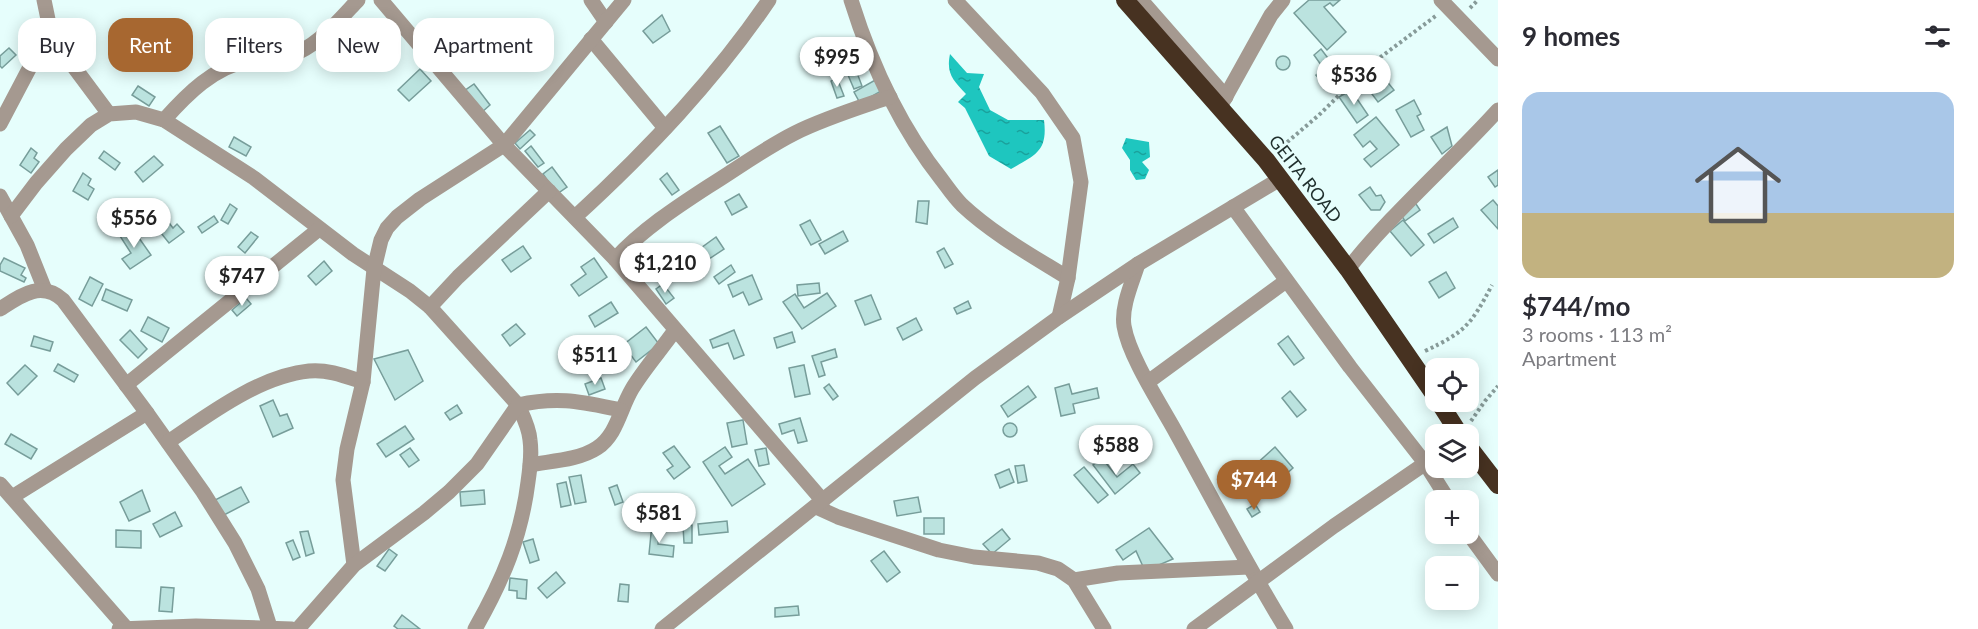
<!DOCTYPE html>
<meta charset="utf-8">
<style>
:root{--surface:#fff;--page:#f7f7f7;--text:#2b2b33;--muted:#7c7c81;--line:#e1e1e2;--accent:#a76730}
body{margin:0;font-family:Lato,sans-serif;background:var(--page);color:var(--text);height:100vh;display:flex;flex-direction:column;font-size:22px;white-space:nowrap}
*{box-sizing:border-box;margin:0}
p{font-size:20px;color:var(--muted)}
.icon{flex:none;width:33px;height:33px;fill:none;stroke:currentColor;stroke-width:2;stroke-linecap:round;stroke-linejoin:round}
.map{position:relative;flex:1;overflow:hidden}
.panel{display:flex;flex-direction:column;background:var(--surface);width:480px}
.panel>*{flex:none}
.guide{position:absolute;left:18px;top:18px;width:570px;height:54px;display:flex;gap:12px}
.fabs{position:absolute;left:1425px;top:358px;display:grid;gap:12px}
.fabs a{display:grid;place-items:center;width:54px;height:54px;border-radius:12px;background:var(--surface);box-shadow:0 3px 15px #0003;font-size:30px}
.price{position:absolute;translate:-50% -51px;padding:0 14px;border-radius:21px;background:#fff;color:#222;font-size:20px;line-height:39px;filter:drop-shadow(0 2px 3px #0008)}
.price::after{content:'';position:absolute;left:50%;top:36px;width:18px;height:14px;margin-left:-9px;background:inherit;clip-path:polygon(0 0,100% 0,50% 100%)}
.price.selected{background:var(--accent);color:#fff}
ul{padding:0;list-style:none}
li{display:grid;align-content:center;gap:12px;height:318px;padding:0 24px}
li+li{border-top:2px solid var(--line)}
li span{display:grid;place-items:center;height:186px;border-radius:18px;color:#555}
li>.icon{margin-inline-start:auto}
span .icon{width:108px;height:108px;fill:#fffc;stroke-width:1}
li b{font-size:26px}
h2{display:flex;justify-content:space-between;align-items:center;height:72px;padding:0 24px;font-size:26px}
.chip{padding:0 21px;border-radius:18px;background:var(--surface);box-shadow:0 3px 15px #0003;font-size:21px;line-height:54px}
.chip.selected{background:var(--accent);color:#fff}
main{display:flex;flex:1;min-height:0}
.map>svg:first-child{display:block}
.water{fill:url(#water-ripples)}
.building{fill:#bbe3df;stroke:#779d9a;stroke-width:1.5}
.lines{fill:none;stroke-linecap:round;stroke-linejoin:round}
.path{stroke:#879b99;stroke-width:4;stroke-dasharray:3 3;stroke-linecap:butt}
.minor{stroke:#a59990;stroke-width:15}
.highway{stroke:#473221;stroke-width:18}
.labels{text-anchor:middle;stroke-width:4.5;stroke-linejoin:round;paint-order:stroke}
.street-label{font-size:18px;fill:#21312f;stroke:#e6fefc}
</style>
<main>
<div class="map">
<svg width="1498" height="629" viewBox="0 0 1498 629">
<defs>
<pattern id="water-ripples" width="26" height="14" patternUnits="userSpaceOnUse" patternTransform="scale(1.5)"><rect width="26" height="14" fill="#1ec6bf"/><path d="M2 4q2-2 4 0t4 0M15 11q2-2 4 0t4 0" fill="none" stroke="#1aa19c"/></pattern>
</defs>
<rect width="100%" height="100%" fill="#e6fefc"/>
<g class="water">
<path d="M950,54L967,73L984,74L979,87L990,110L1008,120H1044C1048,152 1035,155 1011,169L989,156L965,108L958,102L966,94C953,80 946,74 950,54Z"/>
<polygon points="1126,138 1149,142 1150,157 1142,162 1149,170 1145,179 1136,180 1130,170 1130,160 1122,148"/>
</g>
<g class="building">
<polygon points="1309,0 1340,0 1333,6 1330,3 1324,7 1346,32 1327,50 1294,13"/>
<polygon points="662,15 670,31 653,43 643,31"/>
<polygon points="499,36 512,52 527,40 531,46 511,61 494,40"/>
<polygon points="9,48 16,55 2,68 0,66 0,56"/>
<polygon points="1321,49 1337,70 1322,82 1316,75 1324,69 1314,55"/>
<circle cx="1283" cy="63" r="7"/>
<polygon points="854,65 862,86 854,89 845,68"/>
<polygon points="420,69 431,81 409,101 398,90"/>
<polygon points="1372,73 1379,83 1385,79 1394,90 1378,102 1362,81"/>
<polygon points="837,78 844,96 837,98 831,81"/>
<polygon points="877,79 883,90 860,103 854,92"/>
<polygon points="474,84 490,105 481,113 464,91"/>
<polygon points="138,86 155,97 149,106 132,95"/>
<polygon points="1351,90 1368,115 1357,123 1339,97"/>
<polygon points="1414,100 1421,114 1417,116 1424,130 1411,137 1396,110"/>
<polygon points="1376,117 1399,145 1371,167 1364,159 1377,149 1370,141 1363,147 1354,135"/>
<polygon points="720,126 739,156 727,163 708,133"/>
<polygon points="1447,127 1452,146 1442,154 1431,137"/>
<polygon points="530,130 535,135 520,149 515,143"/>
<polygon points="234,137 251,147 246,156 229,147"/>
<polygon points="531,146 544,163 538,167 525,151"/>
<polygon points="31,148 37,153 34,158 39,162 31,173 20,165"/>
<polygon points="104,151 120,163 115,170 99,158"/>
<polygon points="154,156 163,165 143,182 135,172"/>
<polygon points="552,167 567,187 557,194 543,174"/>
<polygon points="1498,170 1498,185 1495,187 1488,177"/>
<polygon points="83,173 91,179 88,185 94,189 88,200 73,191"/>
<polygon points="667,173 679,190 672,195 660,179"/>
<polygon points="1370,187 1376,196 1381,195 1385,202 1380,210 1371,210 1359,195"/>
<polygon points="739,194 747,207 732,215 725,202"/>
<polygon points="1493,200 1498,206 1498,229 1481,210"/>
<polygon points="918,201 929,201 927,224 916,222"/>
<polygon points="1414,201 1420,210 1405,221 1399,212"/>
<polygon points="230,204 237,209 228,224 221,220"/>
<polygon points="163,215 173,228 177,224 184,232 169,243 153,223"/>
<polygon points="214,216 218,222 202,233 198,227"/>
<polygon points="1453,218 1458,227 1434,243 1428,234"/>
<polygon points="810,220 821,240 811,245 800,225"/>
<polygon points="1403,220 1424,245 1411,256 1390,231"/>
<polygon points="132,228 151,255 130,269 122,259 131,253 120,236"/>
<polygon points="843,231 848,241 825,254 819,244"/>
<polygon points="251,232 258,237 245,253 238,247"/>
<polygon points="716,237 724,249 709,259 701,248"/>
<polygon points="523,246 531,258 511,272 502,260"/>
<polygon points="944,248 953,264 945,268 937,252"/>
<polygon points="4,258 25,268 21,275 26,278 24,282 0,271 0,265"/>
<polygon points="594,258 607,277 579,296 571,285 586,274 581,267"/>
<polygon points="324,261 332,271 316,285 308,276"/>
<polygon points="731,265 735,272 719,284 714,277"/>
<polygon points="1446,272 1455,288 1439,298 1429,282"/>
<polygon points="752,275 762,299 749,305 743,292 733,297 728,285"/>
<polygon points="90,277 103,284 92,306 79,299"/>
<polygon points="819,283 820,293 798,296 797,285"/>
<polygon points="663,284 674,298 666,304 656,289"/>
<polygon points="106,289 132,300 127,311 102,300"/>
<polygon points="827,293 836,306 802,329 783,302 795,294 804,308"/>
<polygon points="871,295 881,319 865,325 855,301"/>
<polygon points="246,298 251,304 237,316 232,310"/>
<polygon points="968,301 971,308 957,314 954,308"/>
<polygon points="611,302 618,313 595,327 589,316"/>
<polygon points="148,317 169,328 162,342 141,331"/>
<polygon points="916,318 922,330 903,340 897,328"/>
<polygon points="516,324 525,334 510,346 502,335"/>
<polygon points="646,327 659,344 636,362 623,345"/>
<polygon points="130,330 147,349 138,358 120,340"/>
<polygon points="734,330 744,355 734,359 728,343 713,348 710,340"/>
<polygon points="792,332 795,342 777,348 774,338"/>
<polygon points="34,336 53,342 50,351 31,346"/>
<polygon points="1288,336 1304,358 1294,365 1278,344"/>
<polygon points="835,349 837,357 821,362 825,375 819,377 812,356"/>
<polygon points="408,350 423,381 395,400 374,359"/>
<polygon points="58,364 78,375 74,382 54,371"/>
<polygon points="25,365 37,376 18,395 7,383"/>
<polygon points="804,365 810,394 795,397 789,368"/>
<polygon points="601,378 605,389 589,395 585,384"/>
<polygon points="829,384 838,396 833,400 824,388"/>
<polygon points="1069,384 1072,394 1097,388 1099,398 1073,404 1075,413 1061,416 1055,388"/>
<polygon points="1028,386 1036,397 1008,417 1001,406"/>
<polygon points="1290,391 1306,410 1297,417 1282,398"/>
<polygon points="273,400 280,416 287,414 293,428 273,437 260,406"/>
<polygon points="457,405 462,413 450,420 445,413"/>
<polygon points="800,418 807,441 798,443 794,430 782,434 779,424"/>
<polygon points="743,420 747,444 732,447 727,423"/>
<circle cx="1010" cy="430" r="7"/>
<polygon points="405,426 414,439 386,457 377,444"/>
<polygon points="11,434 37,449 31,459 5,444"/>
<polygon points="1096,437 1102,445 1087,455 1082,446"/>
<polygon points="674,446 690,467 674,479 667,470 673,466 663,453"/>
<polygon points="725,447 732,457 719,466 725,474 748,459 765,484 732,506 703,462"/>
<polygon points="1275,447 1293,468 1284,476 1274,464 1261,475 1254,466"/>
<polygon points="410,448 419,460 409,467 400,455"/>
<polygon points="766,448 769,464 759,466 755,450"/>
<polygon points="1102,458 1117,477 1133,464 1140,473 1115,494 1093,465"/>
<polygon points="1024,465 1027,481 1018,483 1015,466"/>
<polygon points="1084,467 1108,495 1098,503 1074,475"/>
<polygon points="1009,469 1014,482 1000,488 995,475"/>
<polygon points="581,475 586,502 575,504 569,477"/>
<polygon points="566,482 571,505 561,507 557,484"/>
<polygon points="617,485 623,502 615,505 609,488"/>
<polygon points="241,487 249,502 224,515 215,500"/>
<polygon points="142,490 150,511 129,521 120,502"/>
<polygon points="484,490 485,504 461,506 460,492"/>
<polygon points="918,497 921,512 897,516 894,501"/>
<polygon points="1255,504 1260,512 1252,517 1247,509"/>
<polygon points="175,512 182,526 160,537 153,524"/>
<rect x="924" y="518" width="20" height="16"/>
<polygon points="727,521 728,532 699,535 698,524"/>
<polygon points="652,524 660,525 658,544 674,546 673,557 649,554"/>
<polygon points="692,525 692,543 684,543 683,526"/>
<polygon points="1149,528 1173,559 1145,571 1136,551 1123,560 1116,550"/>
<polygon points="1002,529 1010,539 992,554 983,544"/>
<polygon points="116,530 141,531 141,548 116,547"/>
<polygon points="308,531 314,553 306,556 300,532"/>
<polygon points="533,539 539,560 530,563 523,542"/>
<polygon points="293,540 300,557 293,560 286,543"/>
<polygon points="389,549 397,555 385,571 377,566"/>
<polygon points="884,551 900,572 887,582 871,561"/>
<polygon points="556,572 565,583 547,598 538,588"/>
<polygon points="510,578 527,580 526,599 517,598 517,591 509,590"/>
<polygon points="620,584 629,585 628,602 618,601"/>
<polygon points="161,587 174,588 172,612 159,611"/>
<polygon points="798,606 799,615 775,617 775,608"/>
<polygon points="402,615 420,629 398,629 394,626"/>
</g>
<g class="lines">
<g class="path">
<polyline points="1470,8 1478,0"/>
<polyline points="1278,150 1319,115 1370,65 1437,15"/>
<path d="M1425,351C1465,332 1471,325 1492,285"/>
<polyline points="1471,421 1485,401 1498,386"/>
</g>
<g class="minor">
<polyline points="44,0 50,29 65,55 109,114"/>
<polyline points="381,0 504,145 615,259 823,501"/>
<polyline points="591,0 606,22"/>
<path d="M851,0C871,64 900,127 942,180C948,188 954,197 962,205C993,234 1031,255 1068,278"/>
<polyline points="955,0 1042,93 1073,138 1081,182 1068,278 1059,317"/>
<polyline points="1141,0 1226,97"/>
<polyline points="1441,0 1498,59"/>
<polyline points="591,39 665,128"/>
<polyline points="1221,105 1271,15 1283,0"/>
<path d="M164,120C188,93 213,68 249,60C266,57 284,59 299,52C322,41 341,18 358,0"/>
<polyline points="0,124 50,29"/>
<polyline points="0,196 27,245 45,290"/>
<polyline points="1233,207 1350,367 1425,463 1449,501"/>
<path d="M11,216L36,183L66,149L91,125L109,114L136,112L164,120L254,178L353,254L410,291L430,307L518,405C523,416 529,427 530,440C532,454 530,468 528,482C521,537 503,580 475,629"/>
<path d="M575,217C647,151 714,81 769,0"/>
<path d="M615,259C642,230 675,208 709,186C738,168 765,148 795,133C825,118 858,108 890,97"/>
<path d="M1138,264C1132,283 1121,307 1124,326C1129,356 1159,402 1174,429C1211,496 1246,564 1286,629"/>
<path d="M1348,269C1393,212 1449,164 1498,110"/>
<polyline points="430,307 458,277 549,191"/>
<path d="M0,309C20,296 41,280 63,300L147,413L203,492L235,543L258,589L270,627"/>
<polyline points="1148,382 1286,281"/>
<polyline points="126,385 319,229"/>
<path d="M168,442C208,415 259,376 309,371C327,369 345,376 363,382"/>
<path d="M530,465C551,461 579,460 597,448C617,435 620,409 632,389C644,369 661,350 675,330"/>
<polyline points="0,484 127,629"/>
<polyline points="12,497 147,413"/>
<polyline points="816,507 838,517 939,550 974,557 1038,563 1058,569 1074,580 1104,629"/>
<polyline points="1468,533 1498,574"/>
<polyline points="354,565 343,480 347,449 363,382 374,269 381,240 387,228 397,217 420,199 504,145 624,0"/>
<polyline points="1074,580 1118,573 1249,567"/>
<polyline points="119,629 196,626 292,629"/>
<path d="M298,629L354,565L424,513L449,492L477,464L518,405C559,396 581,402 621,410"/>
<polyline points="662,629 975,378 1059,317 1138,264 1280,179"/>
<polyline points="1194,629 1334,526 1436,456"/>
</g>
<g class="highway">
<polyline points="1125,0 1266,160 1348,269 1436,397"/>
<polyline points="1439,402 1460,435"/>
<polyline points="1468,446 1498,485"/>
</g>
</g>
<g class="labels">
<g class="street-label">
<text transform="translate(1305 179) rotate(52)" y="6">GEITA ROAD</text>
</g>
</g>
</svg>
<div class="fabs">
<a><svg class="icon" aria-label="locate" viewBox="0 0 24 24"><circle cx="12" cy="12" r="6"/><path d="M12 2v4M12 18v4M2 12h4M18 12h4"/></svg></a>
<a><svg class="icon" aria-label="layers" viewBox="0 0 24 24"><path d="M12 4l9 5-9 5-9-5zM3 14l9 5 9-5"/></svg></a>
<a>+</a>
<a>−</a>
</div>
<b class="price" style="left:837px;top:88px">$995</b>
<b class="price" style="left:1354px;top:106px">$536</b>
<b class="price" style="left:134px;top:249px">$556</b>
<b class="price" style="left:665px;top:294px">$1,210</b>
<b class="price" style="left:242px;top:307px">$747</b>
<b class="price" style="left:595px;top:386px">$511</b>
<b class="price" style="left:1116px;top:476px">$588</b>
<b class="price selected" style="left:1254px;top:511px">$744</b>
<b class="price" style="left:659px;top:544px">$581</b>
<div class="guide">
<a class="chip">Buy</a>
<a class="chip selected">Rent</a>
<a class="chip">Filters</a>
<a class="chip">New</a>
<a class="chip">Apartment</a>
</div>
</div>
<section class="panel">
<h2>9 homes<svg class="icon" aria-label="filters" viewBox="0 0 24 24"><path d="M4 7h16M4 17h16"/><circle cx="9" cy="7" r="2"/><circle cx="15" cy="17" r="2"/></svg></h2>
<ul>
<li><span style="background:linear-gradient(#a9c7e8 65%,#c2b280 0)"><svg class="icon" aria-label="home" viewBox="0 0 24 24"><path d="M3 11l9-7 9 7M6 9v11h12V9"/></svg></span><div><b>$744/mo</b><p>3 rooms · 113 m²</p><p>Apartment</p></div></li>
</ul>
</section>
</main>
